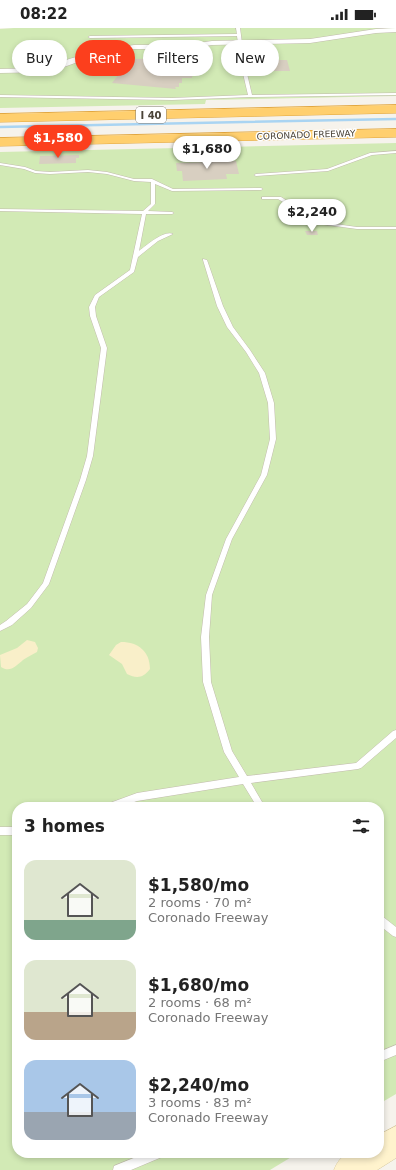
<!DOCTYPE html>
<meta charset="utf-8">
<style>
:root{--surface:#fff;--page:#f2f2f2;--text:#222;--muted:#767676;--accent:#fc3f1d}
body{margin:0;font-family:"DejaVu Sans",sans-serif;background:var(--page);color:var(--text);height:100vh;display:flex;flex-direction:column;font-size:15px;white-space:nowrap}
*{box-sizing:border-box;margin:0}
p{font-size:13px;color:var(--muted)}
.icon{flex:none;width:22px;height:22px;fill:none;stroke:currentColor;stroke-width:2;stroke-linecap:round;stroke-linejoin:round}
.map{position:relative;flex:1;overflow:hidden}
.details{position:absolute;left:12px;top:774px;width:372px;height:356px;display:flex;flex-direction:column;background:var(--surface);border-radius:16px;box-shadow:0 2px 6px #0003}
.details>*{flex:none}
.top-card{position:absolute;left:12px;top:12px;width:372px;height:36px;display:flex;gap:8px}
.price{position:absolute;translate:-50% -34px;padding:0 9px;border-radius:14px;background:#fff;color:#222;font-size:13px;line-height:26px;filter:drop-shadow(0 1px 2px #0008)}
.price::after{content:'';position:absolute;left:50%;top:24px;width:12px;height:9px;margin-left:-6px;background:inherit;clip-path:polygon(0 0,100% 0,50% 100%)}
.price.on{background:var(--accent);color:#fff}
ul{padding:0;list-style:none}
li{display:flex;align-items:center;gap:12px;height:100px;padding:0 12px}
li span{display:grid;place-items:center;flex:none;width:112px;height:80px;border-radius:12px;color:#555}
li>.icon{margin-inline-start:auto}
span .icon{width:48px;height:48px;fill:#fffc;stroke-width:1}
li b{font-size:17px}
h2{display:flex;justify-content:space-between;align-items:center;height:48px;padding:0 12px;font-size:17px}
.chip{padding:0 14px;border-radius:18px;background:var(--surface);box-shadow:0 2px 6px #0003;font-size:14px;line-height:36px}
.chip.on{background:var(--accent);color:#fff}
.status{display:flex;justify-content:space-between;align-items:center;height:28px;padding:0 20px;background:var(--surface);direction:ltr}
.status svg{height:11px;fill:currentColor}
.map>svg:first-child{display:block}
.green{fill:#d2eab5}
.sand{fill:#f9efc9}
.lines{fill:none;stroke-linecap:round;stroke-linejoin:round}
.stream{stroke:#a9d4f2;stroke-width:2.5}
.building{fill:#d8cfc1}
.lane-casing{stroke:#c2bbae;stroke-width:1}
.street-casing{stroke:#c2bbae;stroke-width:1}
.secondary-casing{stroke:#d6c79b;stroke-width:1}
.highway-casing{stroke:#e0a43c;stroke-width:1}
.lane{fill:#fff;fill-rule:evenodd}
.street{fill:#fff;fill-rule:evenodd}
.secondary{fill:#fff3cd;fill-rule:evenodd}
.highway{fill:#ffcf6e;fill-rule:evenodd}
.labels{text-anchor:middle;stroke-width:3;stroke-linejoin:round;paint-order:stroke}
.far-street-label{font-size:9px;fill:#4b4439;stroke:#fff}
.shield{fill:#fff;stroke:#817c74;stroke-width:1}
.shield-label{font-size:10px;font-weight:bold;fill:#4b4439}
</style>
<div class="status"><b>08:22</b><svg viewBox="0 0 49 12"><path d="M0 12V9h3v3zM5 12V6h3v6zM10 12V3h3v9zM15 12V0h3v12zM26 1h20v11H26zM47 4h2v5h-2z"/></svg></div>
<div class="map">
<svg width="396" height="1142" viewBox="0 0 396 1142">
<rect width="100%" height="100%" fill="#f6f3ec"/>
<g class="green">
<polygon points="14,0 396,0 396,68 206,72 205,76 0,80 0,1"/>
<polygon points="396,115 396,1066 379,1076 379,779 17,779 17,1125 298,1125 270,1142 0,1142 0,124"/>
</g>
<g class="sand">
<path d="M27,612L35,614L38,620L37,624C32,627 27,629 23,632C16,638 10,645 1,639L0,627L17,620Z"/>
<path d="M121,614C139,614 150,624 150,641C143,650 137,651 127,646L122,636L109,627L116,617Z"/>
</g>
<g class="lines">
<polyline class="stream" points="0,99 396,91"/>
</g>
<g class="building">
<polygon points="186,30 187,41 193,42 192,50 182,50 182,55 179,55 179,59 175,59 176,61 112,55 124,40 132,41 133,31"/>
<polygon points="274,32 287,32 290,43 269,43 268,38 276,38"/>
<polygon points="265,35 267,42 259,42 258,36"/>
<polygon points="79,127 79,130 76,130 76,135 39,136 40,128"/>
<polygon points="236,133 239,146 226,146 227,151 183,153 182,143 177,143 176,135"/>
<polygon points="305,203 317,203 318,207 307,207"/>
</g>
<g class="lines">
<defs>
<g id="lane">
<polygon points="236,0 240,0 245,37 252,67 396,65 396,67 250,69 172,72 0,69 0,67 172,70 248,67 241,37 237,8 90,10 88,9 90,8 237,6"/>
<polygon points="396,123 396,125 372,127 328,143 256,148 254,147 256,146 327,141 370,125"/>
<path d="M0,135L25,139L36,143L50,144L88,142L107,144L134,151H152L173,161L261,160L263,161L261,162L172,163L155,156V176L148,183L172,184L174,185L172,186H146L139,223C147,217 164,202 173,206L158,213L138,229L134,244L99,269L95,279L96,288L107,320L93,428L86,452L49,556L31,580L12,597L0,603V597L6,593L27,576L43,555L80,452L87,428L101,320L90,288L89,279L95,267L130,242L142,186L0,183V181L143,183L151,176V154L134,153L107,146L88,144L50,146L35,145L24,141L0,137Z"/>
<polygon points="262,169 281,169 321,194 357,199 396,199 396,201 357,201 320,196 278,171 262,171"/>
<polygon points="203,231 207,232 223,278 233,299 250,322 265,345 274,375 276,411 267,447 232,511 212,567 209,609 211,654 232,723 247,748 356,735 393,703 396,702 396,710 361,740 358,741 251,755 265,779 257,779 243,756 137,773 120,779 106,779 107,776 137,765 239,749 224,724 203,654 201,609 206,567 226,511 261,447 270,411 268,375 259,345 246,324 227,299 217,278 203,232"/>
<rect x="0" y="799" width="17" height="8"/>
<polygon points="379,887 382,888 396,899 396,909 393,908 379,897"/>
<polygon points="396,1017 396,1027 379,1034 379,1024"/>
<polygon points="146,1125 163,1125 162,1129 131,1142 113,1142 114,1138"/>
</g>
<polygon id="street" points="396,0 396,4 376,5 310,15 212,17 184,21 134,21 109,25 75,35 50,44 0,45 0,41 49,40 69,31 105,21 134,17 184,17 212,13 310,11 376,1"/>
<path id="secondary" d="M396,1098V1130L377,1142H334C343,1119 358,1125 379,1125V1107Z"/>
<g id="highway">
<polygon points="396,77 396,85 0,94 0,86"/>
<polygon points="396,101 396,109 0,118 0,110"/>
</g>
</defs>
<use href="#lane" class="lane-casing"/>
<use href="#street" class="street-casing"/>
<use href="#secondary" class="secondary-casing"/>
<use href="#highway" class="highway-casing"/>
<use href="#lane" class="lane"/>
<use href="#street" class="street"/>
<use href="#secondary" class="secondary"/>
<use href="#highway" class="highway"/>
</g>
<g class="labels">
<g class="far-street-label">
<text transform="translate(306 107) rotate(-2)" y="3">CORONADO FREEWAY</text>
</g>
<rect class="shield" x="136" y="79" width="30" height="16" rx="3"/>
<g class="shield-label">
<text x="151" y="91">I 40</text>
</g>
</g>
</svg>
<b class="price on" style="left:58px;top:131px">$1,580</b>
<b class="price" style="left:207px;top:142px">$1,680</b>
<b class="price" style="left:312px;top:205px">$2,240</b>
<div class="top-card">
<a class="chip">Buy</a>
<a class="chip on">Rent</a>
<a class="chip">Filters</a>
<a class="chip">New</a>
</div>
<section class="details">
<h2>3 homes<svg class="icon" aria-label="filters" viewBox="0 0 24 24"><path d="M4 7h16M4 17h16"/><circle cx="9" cy="7" r="2"/><circle cx="15" cy="17" r="2"/></svg></h2>
<ul>
<li><span style="background:linear-gradient(#dfe7d0 75%,#7fa58c 0)"><svg class="icon" aria-label="home" viewBox="0 0 24 24"><path d="M3 11l9-7 9 7M6 9v11h12V9"/></svg></span><div><b>$1,580/mo</b><p>2 rooms · 70 m²</p><p>Coronado Freeway</p></div></li>
<li><span style="background:linear-gradient(#dfe7d0 65%,#b9a48a 0)"><svg class="icon" aria-label="home" viewBox="0 0 24 24"><path d="M3 11l9-7 9 7M6 9v11h12V9"/></svg></span><div><b>$1,680/mo</b><p>2 rooms · 68 m²</p><p>Coronado Freeway</p></div></li>
<li><span style="background:linear-gradient(#a9c7e8 65%,#9aa5b1 0)"><svg class="icon" aria-label="home" viewBox="0 0 24 24"><path d="M3 11l9-7 9 7M6 9v11h12V9"/></svg></span><div><b>$2,240/mo</b><p>3 rooms · 83 m²</p><p>Coronado Freeway</p></div></li>
</ul>
</section>
</div>
